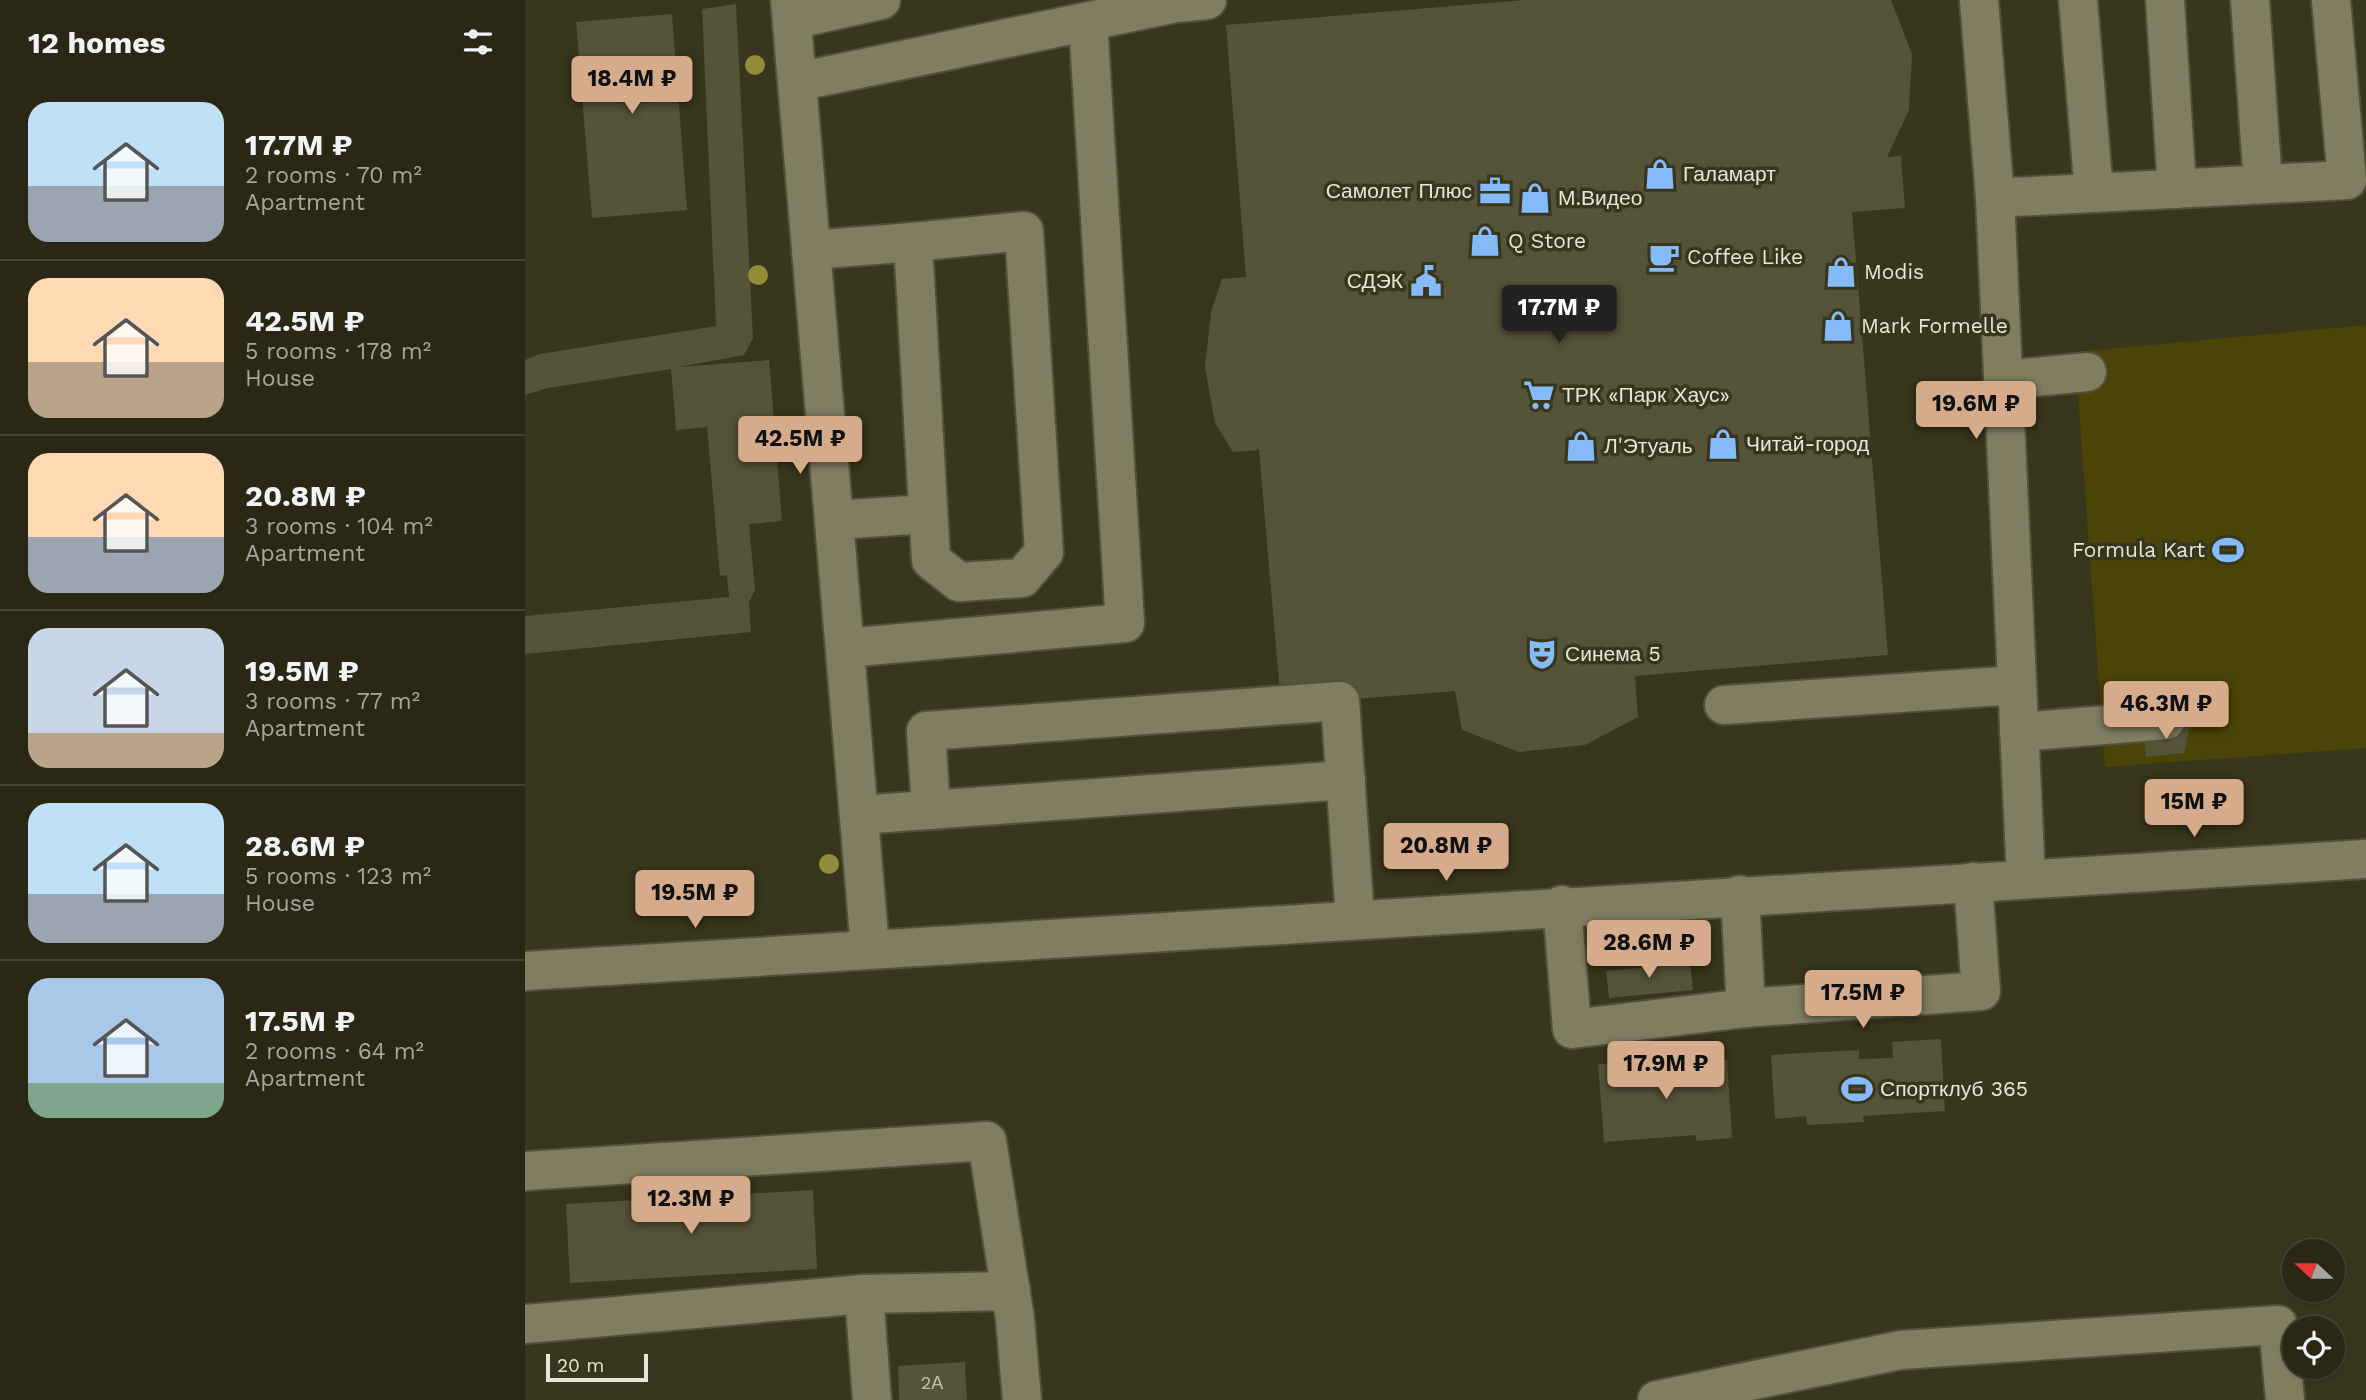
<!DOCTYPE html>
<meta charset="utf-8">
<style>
:root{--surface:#2a2815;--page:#363422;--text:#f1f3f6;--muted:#a5a6a0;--line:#464434;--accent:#d6ab8b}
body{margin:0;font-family:"Work Sans",sans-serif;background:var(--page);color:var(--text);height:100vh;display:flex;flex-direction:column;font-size:26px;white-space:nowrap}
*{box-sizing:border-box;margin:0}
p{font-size:23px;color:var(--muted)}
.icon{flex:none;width:38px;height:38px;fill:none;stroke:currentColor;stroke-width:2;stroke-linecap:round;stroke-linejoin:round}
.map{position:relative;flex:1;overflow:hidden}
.drawer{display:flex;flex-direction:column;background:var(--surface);width:525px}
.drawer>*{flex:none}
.needle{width:46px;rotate:291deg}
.controls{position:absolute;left:1757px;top:1239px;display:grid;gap:14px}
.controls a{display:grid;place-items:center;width:63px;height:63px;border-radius:50%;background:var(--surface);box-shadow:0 2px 5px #0004,0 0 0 2px var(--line);font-size:35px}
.scale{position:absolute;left:21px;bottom:18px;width:102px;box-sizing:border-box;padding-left:7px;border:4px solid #e7e6d6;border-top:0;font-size:19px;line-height:24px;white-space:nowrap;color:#e7e6d6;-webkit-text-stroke:5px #38361c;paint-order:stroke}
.price{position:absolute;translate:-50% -60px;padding:0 16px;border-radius:7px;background:var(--accent);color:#111;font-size:23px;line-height:46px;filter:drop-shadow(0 2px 4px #0008)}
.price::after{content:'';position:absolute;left:50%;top:42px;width:21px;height:16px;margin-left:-10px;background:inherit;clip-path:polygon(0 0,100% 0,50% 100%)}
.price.current{background:#222;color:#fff}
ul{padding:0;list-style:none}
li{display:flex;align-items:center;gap:21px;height:175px;padding:0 28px}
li+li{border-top:2px solid var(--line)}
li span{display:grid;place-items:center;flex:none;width:196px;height:140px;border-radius:21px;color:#555}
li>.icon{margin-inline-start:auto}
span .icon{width:84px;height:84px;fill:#fffc;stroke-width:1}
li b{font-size:30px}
h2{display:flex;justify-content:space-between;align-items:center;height:84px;padding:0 28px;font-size:30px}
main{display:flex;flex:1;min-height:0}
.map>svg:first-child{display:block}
.green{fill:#4a4406}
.building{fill:#555338}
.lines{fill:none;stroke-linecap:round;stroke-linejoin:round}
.minor-casing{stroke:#54513b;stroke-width:42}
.minor{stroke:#807d61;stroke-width:38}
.tree{fill:#948c3a}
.labels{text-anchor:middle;stroke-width:7;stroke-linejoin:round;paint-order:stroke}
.number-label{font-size:18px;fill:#c2c1ae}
.poi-label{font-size:21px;fill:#e7e6d6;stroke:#38361c;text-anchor:start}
</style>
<main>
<section class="drawer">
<h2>12 homes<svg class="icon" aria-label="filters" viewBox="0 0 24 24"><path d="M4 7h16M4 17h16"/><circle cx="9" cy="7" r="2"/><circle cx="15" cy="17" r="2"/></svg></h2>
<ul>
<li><span style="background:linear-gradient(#bfe0f5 60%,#9aa5b1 0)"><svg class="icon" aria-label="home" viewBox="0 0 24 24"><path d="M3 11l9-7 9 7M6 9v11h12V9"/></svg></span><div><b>17.7M ₽</b><p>2 rooms · 70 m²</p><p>Apartment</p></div></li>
<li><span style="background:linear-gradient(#ffd9b3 60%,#b9a48a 0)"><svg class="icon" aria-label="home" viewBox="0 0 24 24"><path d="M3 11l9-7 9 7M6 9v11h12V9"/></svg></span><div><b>42.5M ₽</b><p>5 rooms · 178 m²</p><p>House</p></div></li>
<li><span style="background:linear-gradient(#ffd9b3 60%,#9aa5b1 0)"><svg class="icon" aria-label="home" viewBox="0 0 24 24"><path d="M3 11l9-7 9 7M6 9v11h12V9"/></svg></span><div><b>20.8M ₽</b><p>3 rooms · 104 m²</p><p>Apartment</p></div></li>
<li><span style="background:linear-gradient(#c9d6e8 75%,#b9a48a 0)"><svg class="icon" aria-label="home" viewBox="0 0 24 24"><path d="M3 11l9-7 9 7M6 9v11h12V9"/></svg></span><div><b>19.5M ₽</b><p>3 rooms · 77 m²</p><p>Apartment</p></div></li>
<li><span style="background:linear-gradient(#bfe0f5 65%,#9aa5b1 0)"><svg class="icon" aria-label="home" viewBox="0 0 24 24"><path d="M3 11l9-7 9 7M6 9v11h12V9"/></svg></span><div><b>28.6M ₽</b><p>5 rooms · 123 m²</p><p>House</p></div></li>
<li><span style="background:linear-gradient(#a9c7e8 75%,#7fa58c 0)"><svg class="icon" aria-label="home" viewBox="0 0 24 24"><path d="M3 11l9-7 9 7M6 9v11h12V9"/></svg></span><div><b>17.5M ₽</b><p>2 rooms · 64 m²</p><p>Apartment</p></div></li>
</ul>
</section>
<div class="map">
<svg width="1841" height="1400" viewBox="0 0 1841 1400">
<rect width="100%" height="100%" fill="#38361c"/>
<polygon class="green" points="1841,325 1841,748 1580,767 1550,352"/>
<g class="building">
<polygon points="999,0 1366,0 1387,54 1384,110 1362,157 1376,156 1380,208 1327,212 1363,655 1110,676 1113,717 1060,745 994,752 937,730 930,691 756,705 734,450 708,452 690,423 680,368 686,312 697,279 721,277 701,25"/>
<polygon points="211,4 228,338 219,355 154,367 244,360 257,521 224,524 230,590 224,602 226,632 0,654 0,616 204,597 202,575 195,576 182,427 151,430 146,369 23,388 0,395 0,360 15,354 191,326 177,9"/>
<polygon points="147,14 162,210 67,218 51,22"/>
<polygon points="1665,726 1659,753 1621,757 1618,731"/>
<polygon points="1165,963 1168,990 1084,998 1081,971"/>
<polygon points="1416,1039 1420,1111 1338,1116 1339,1122 1282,1125 1281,1116 1250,1119 1246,1055 1334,1050 1334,1059 1368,1058 1367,1042"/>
<polygon points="1202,1060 1207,1138 1171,1141 1171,1135 1079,1142 1073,1064 1099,1063 1099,1068"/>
<polygon points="288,1190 292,1269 45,1283 41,1204"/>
<polygon points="440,1362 442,1400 374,1400 373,1366"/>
</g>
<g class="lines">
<defs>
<g id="minor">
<polyline points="265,0 345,948"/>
<polyline points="1454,0 1470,198 1501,879"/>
<polyline points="1553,0 1569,193"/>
<polyline points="1640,0 1652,189"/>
<polyline points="1725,0 1738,184"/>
<polyline points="267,20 356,0"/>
<polyline points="272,82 651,3 682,0"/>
<polyline points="1470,198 1822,180 1806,0"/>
<polygon points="499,231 519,552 497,578 434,582 406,560 388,242"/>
<polyline points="286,250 388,242"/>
<polyline points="1478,380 1562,372"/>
<polyline points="309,520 403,514"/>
<polyline points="320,648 600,623 563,22"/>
<polyline points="1199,705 1492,685"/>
<polyline points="1494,732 1641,720"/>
<polyline points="406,810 401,731 815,701 830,918"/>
<polyline points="334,815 821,780"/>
<polyline points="1215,895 1221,1008 1456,991 1448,882"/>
<polyline points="1037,905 1047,1029 1221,1008"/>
<polyline points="0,971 1841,859"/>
<polyline points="0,1171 462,1141 490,1319 497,1400"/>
<polyline points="339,1294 347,1400"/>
<polyline points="0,1324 339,1294 486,1291"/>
<polyline points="1132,1400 1376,1350 1753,1325 1760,1400"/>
</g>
</defs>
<use href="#minor" class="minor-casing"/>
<use href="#minor" class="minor"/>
</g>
<g class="tree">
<circle cx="230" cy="65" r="10"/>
<circle cx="233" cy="275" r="10"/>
<circle cx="304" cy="864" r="10"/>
</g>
<defs>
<symbol id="shop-bare" viewBox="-9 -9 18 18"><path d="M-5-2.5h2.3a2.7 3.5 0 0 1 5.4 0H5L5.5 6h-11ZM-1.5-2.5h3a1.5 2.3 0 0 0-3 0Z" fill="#85bbfb" stroke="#38361c" stroke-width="2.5" paint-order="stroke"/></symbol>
<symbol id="office-bare" viewBox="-9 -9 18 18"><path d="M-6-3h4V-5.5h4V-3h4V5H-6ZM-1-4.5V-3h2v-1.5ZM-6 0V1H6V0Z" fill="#85bbfb" stroke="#38361c" stroke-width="2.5" paint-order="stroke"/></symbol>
<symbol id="cafe-bare" viewBox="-9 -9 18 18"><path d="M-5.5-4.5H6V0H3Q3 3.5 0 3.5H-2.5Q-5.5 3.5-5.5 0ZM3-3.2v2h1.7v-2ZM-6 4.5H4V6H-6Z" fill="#85bbfb" stroke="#38361c" stroke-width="2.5" paint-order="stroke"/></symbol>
<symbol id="civic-bare" viewBox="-9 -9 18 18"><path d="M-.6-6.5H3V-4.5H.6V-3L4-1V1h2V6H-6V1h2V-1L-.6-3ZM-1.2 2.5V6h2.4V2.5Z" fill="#85bbfb" stroke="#38361c" stroke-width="2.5" paint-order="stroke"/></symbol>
<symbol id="supermarket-bare" viewBox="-9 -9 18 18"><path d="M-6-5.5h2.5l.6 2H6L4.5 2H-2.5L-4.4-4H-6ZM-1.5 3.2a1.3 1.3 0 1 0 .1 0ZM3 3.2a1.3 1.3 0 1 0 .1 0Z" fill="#85bbfb" stroke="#38361c" stroke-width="2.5" paint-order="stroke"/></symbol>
<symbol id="stadium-bare" viewBox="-9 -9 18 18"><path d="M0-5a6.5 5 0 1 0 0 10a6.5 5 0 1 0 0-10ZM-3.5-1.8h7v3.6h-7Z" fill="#85bbfb" stroke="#38361c" stroke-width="2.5" paint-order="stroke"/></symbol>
<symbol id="theatre-bare" viewBox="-9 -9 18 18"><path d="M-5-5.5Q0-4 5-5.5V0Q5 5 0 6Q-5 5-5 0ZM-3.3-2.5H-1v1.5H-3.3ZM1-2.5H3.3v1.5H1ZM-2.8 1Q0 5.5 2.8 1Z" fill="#85bbfb" stroke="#38361c" stroke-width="2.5" paint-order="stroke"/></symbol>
</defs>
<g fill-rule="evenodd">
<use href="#shop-bare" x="1113" y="152" width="44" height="44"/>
<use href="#office-bare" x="948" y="169" width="44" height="44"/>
<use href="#shop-bare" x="988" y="176" width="44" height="44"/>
<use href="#shop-bare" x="938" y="219" width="44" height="44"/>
<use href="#cafe-bare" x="1117" y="235" width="44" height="44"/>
<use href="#shop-bare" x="1294" y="250" width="44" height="44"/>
<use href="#civic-bare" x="879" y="259" width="44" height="44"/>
<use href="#shop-bare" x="1291" y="304" width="44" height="44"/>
<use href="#supermarket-bare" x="992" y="373" width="44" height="44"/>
<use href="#shop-bare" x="1176" y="422" width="44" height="44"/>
<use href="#shop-bare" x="1034" y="424" width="44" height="44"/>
<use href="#stadium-bare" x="1681" y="528" width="44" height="44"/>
<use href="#theatre-bare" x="995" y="632" width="44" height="44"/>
<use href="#stadium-bare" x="1310" y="1067" width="44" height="44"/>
</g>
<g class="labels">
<g class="number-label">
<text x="407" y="1389">2А</text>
</g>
<g class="poi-label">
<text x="1158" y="181">Галамарт</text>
<text x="947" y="198" text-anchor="end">Самолет Плюс</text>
<text x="1033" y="205">М.Видео</text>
<text x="983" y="248">Q Store</text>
<text x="1162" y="264">Coffee Like</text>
<text x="1339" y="279">Modis</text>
<text x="878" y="288" text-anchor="end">СДЭК</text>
<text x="1336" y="333">Mark Formelle</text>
<text x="1037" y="402">ТРК «Парк Хаус»</text>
<text x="1221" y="451">Читай-город</text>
<text x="1079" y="453">Л'Этуаль</text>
<text x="1680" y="557" text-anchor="end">Formula Kart</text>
<text x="1040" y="661">Синема 5</text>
<text x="1355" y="1096">Спортклуб 365</text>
</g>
</g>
</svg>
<div class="controls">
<a><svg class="needle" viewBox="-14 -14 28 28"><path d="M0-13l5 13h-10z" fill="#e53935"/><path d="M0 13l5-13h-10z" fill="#a5a6a0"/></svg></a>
<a><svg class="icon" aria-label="locate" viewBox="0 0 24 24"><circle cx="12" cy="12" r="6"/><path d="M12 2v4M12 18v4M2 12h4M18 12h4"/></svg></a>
</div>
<div class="scale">20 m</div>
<b class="price" style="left:107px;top:116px">18.4M ₽</b>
<b class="price current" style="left:1034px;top:345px">17.7M ₽</b>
<b class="price" style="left:1451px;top:441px">19.6M ₽</b>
<b class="price" style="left:275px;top:476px">42.5M ₽</b>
<b class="price" style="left:1641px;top:741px">46.3M ₽</b>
<b class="price" style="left:1669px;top:839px">15M ₽</b>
<b class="price" style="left:921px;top:883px">20.8M ₽</b>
<b class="price" style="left:170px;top:930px">19.5M ₽</b>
<b class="price" style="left:1124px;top:980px">28.6M ₽</b>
<b class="price" style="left:1338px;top:1030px">17.5M ₽</b>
<b class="price" style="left:1141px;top:1101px">17.9M ₽</b>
<b class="price" style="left:166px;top:1236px">12.3M ₽</b>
</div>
</main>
